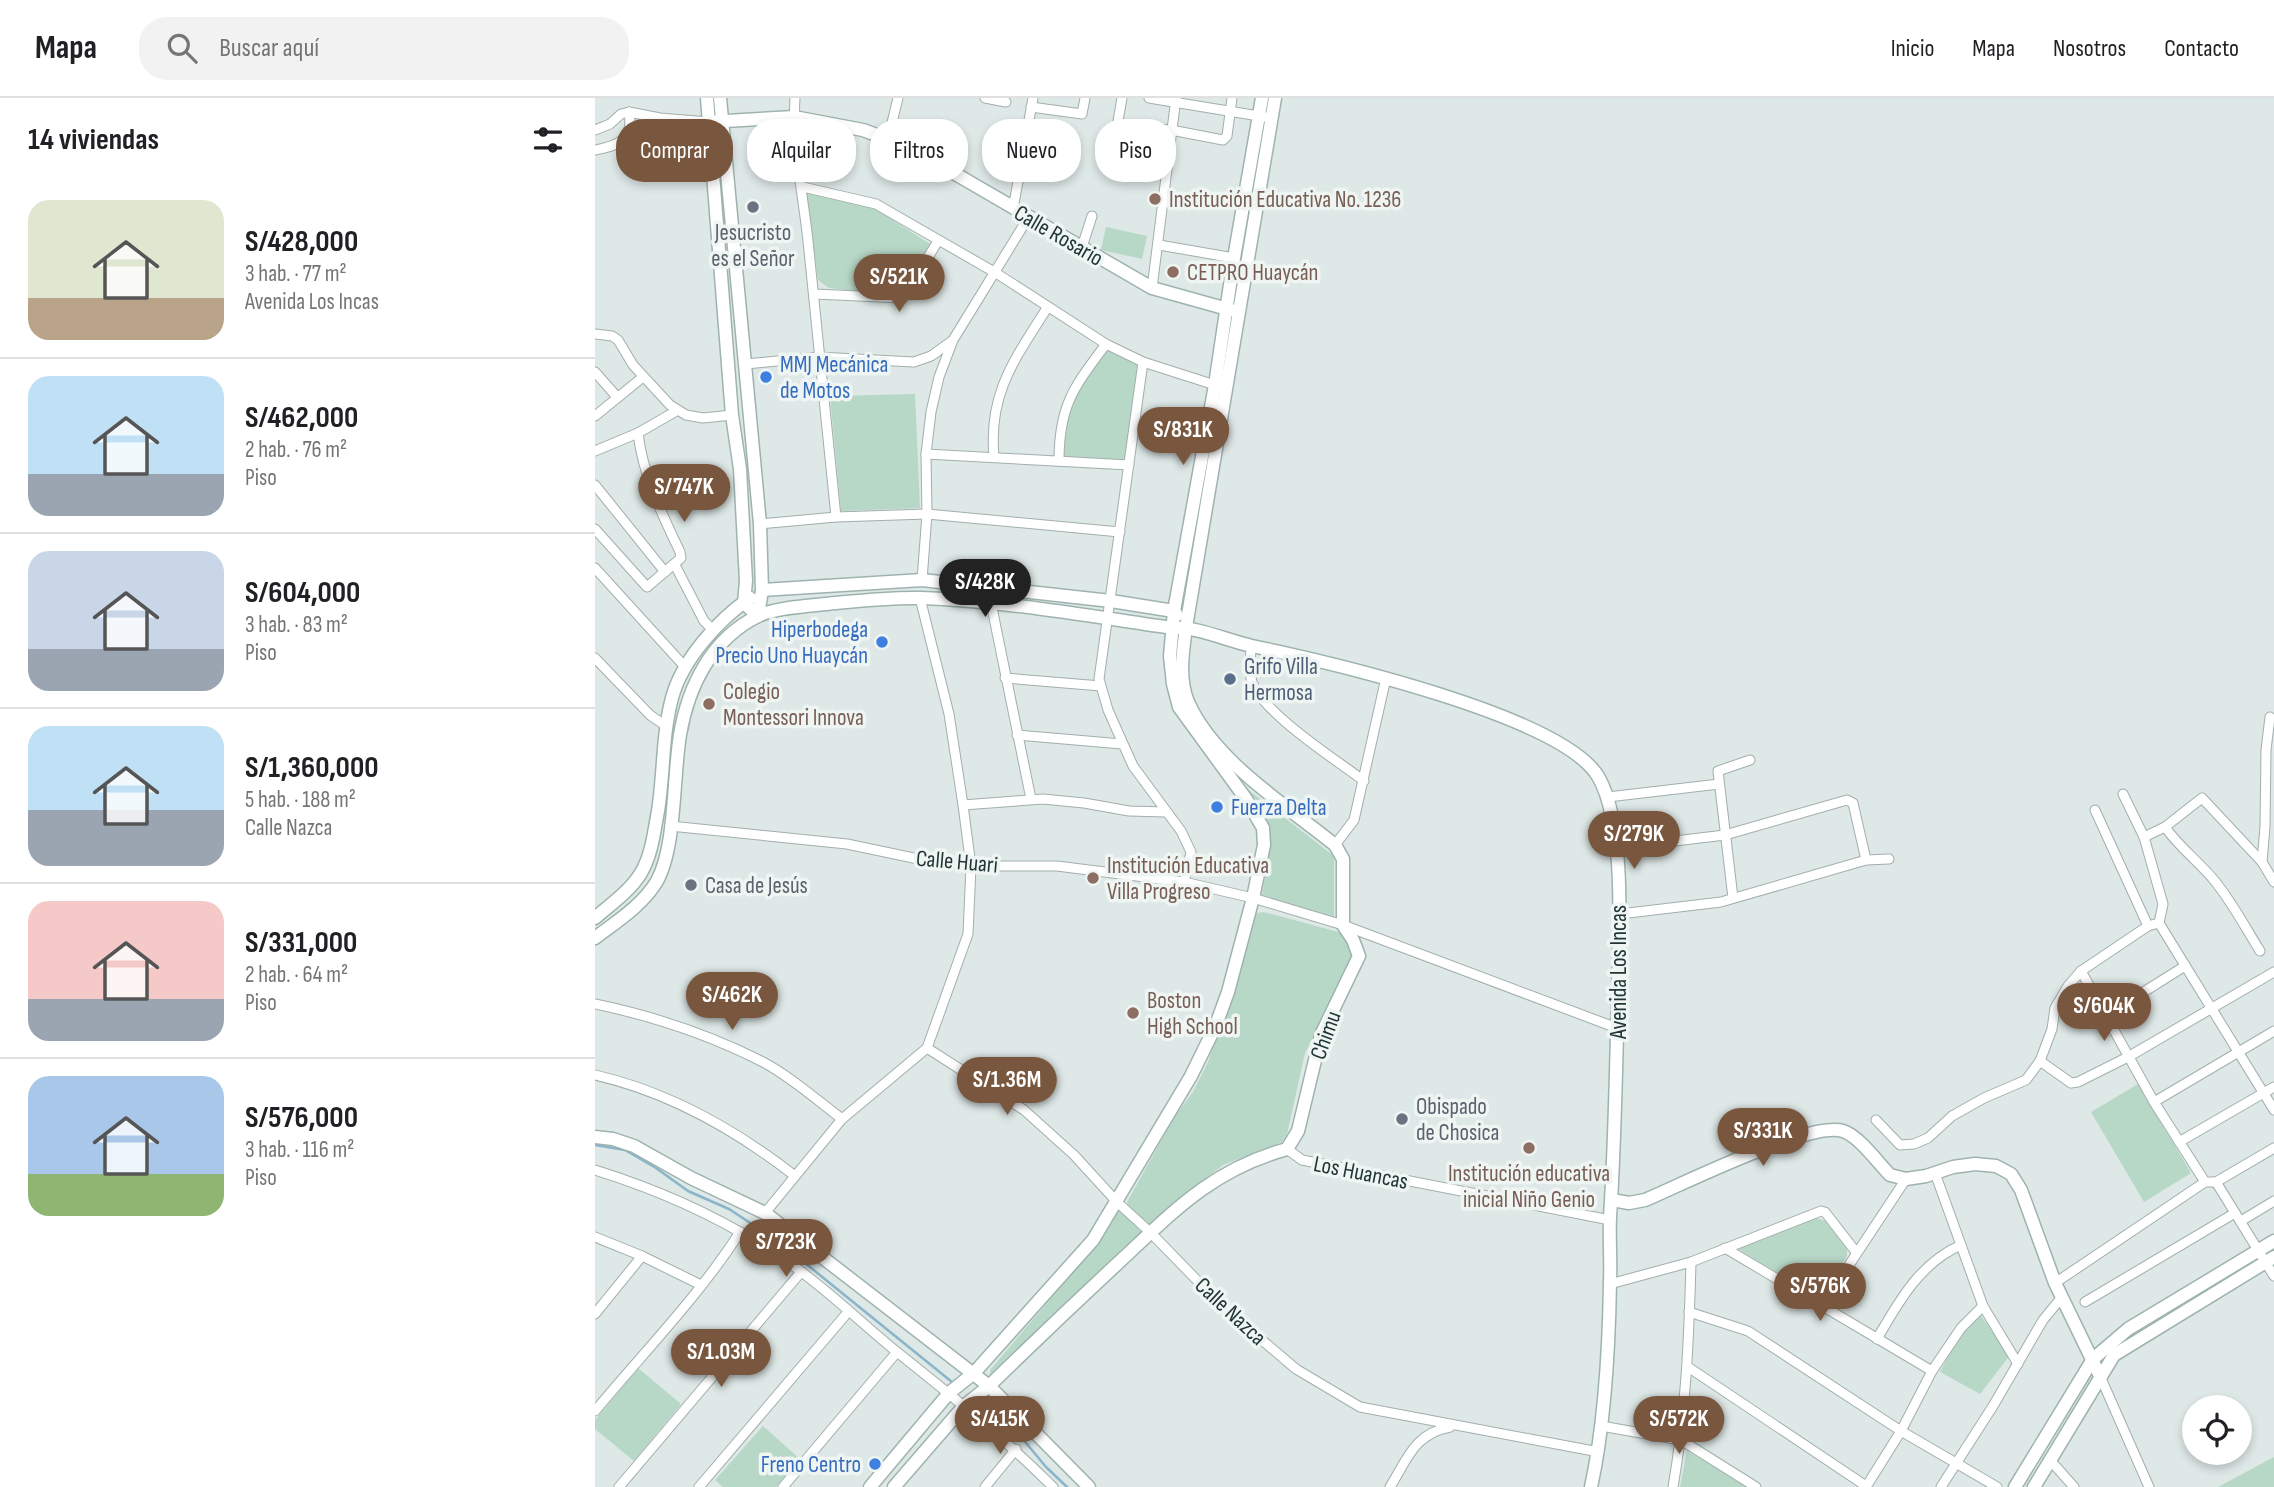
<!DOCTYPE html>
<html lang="es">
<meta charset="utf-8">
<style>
:root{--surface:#fff;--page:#f2f2f2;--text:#202124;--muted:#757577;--line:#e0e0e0;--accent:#79573f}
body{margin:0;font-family:"Sofia Sans Condensed",sans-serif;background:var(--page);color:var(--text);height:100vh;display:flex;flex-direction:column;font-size:26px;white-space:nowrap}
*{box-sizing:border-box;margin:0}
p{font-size:23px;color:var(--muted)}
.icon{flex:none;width:38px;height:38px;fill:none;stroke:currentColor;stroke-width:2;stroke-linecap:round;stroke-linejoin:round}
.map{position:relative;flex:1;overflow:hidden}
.sheet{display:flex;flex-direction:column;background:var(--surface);width:595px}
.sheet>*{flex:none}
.top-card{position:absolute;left:21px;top:21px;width:665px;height:63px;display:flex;gap:14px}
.fabs{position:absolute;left:1587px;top:1297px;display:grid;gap:14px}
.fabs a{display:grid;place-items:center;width:70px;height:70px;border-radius:50%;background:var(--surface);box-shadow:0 4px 10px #0003;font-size:35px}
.price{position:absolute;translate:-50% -60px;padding:0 16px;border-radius:24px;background:var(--accent);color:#fff;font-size:23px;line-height:46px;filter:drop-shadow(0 2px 4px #0008)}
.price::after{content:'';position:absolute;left:50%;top:42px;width:21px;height:16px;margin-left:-10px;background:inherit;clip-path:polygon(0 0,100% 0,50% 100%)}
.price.current{background:#222;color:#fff}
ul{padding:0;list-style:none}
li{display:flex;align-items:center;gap:21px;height:175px;padding:0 28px}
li+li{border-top:2px solid var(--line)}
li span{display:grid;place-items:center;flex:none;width:196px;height:140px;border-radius:21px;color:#555}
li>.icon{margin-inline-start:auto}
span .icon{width:84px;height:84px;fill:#fffc;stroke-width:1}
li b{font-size:30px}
h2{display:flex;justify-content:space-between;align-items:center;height:84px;padding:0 28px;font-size:30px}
.chip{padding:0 24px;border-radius:28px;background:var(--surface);box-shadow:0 4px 10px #0003;font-size:24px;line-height:63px}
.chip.current{background:var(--accent);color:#fff}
header{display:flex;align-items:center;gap:42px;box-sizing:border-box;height:98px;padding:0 35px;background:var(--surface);border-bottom:2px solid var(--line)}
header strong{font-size:33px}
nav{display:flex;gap:38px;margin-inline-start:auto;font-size:24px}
.search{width:490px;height:63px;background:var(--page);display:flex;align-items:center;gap:18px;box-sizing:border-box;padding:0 24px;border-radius:28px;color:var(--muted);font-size:26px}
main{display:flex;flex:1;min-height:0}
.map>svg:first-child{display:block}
.green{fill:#b8d8c7}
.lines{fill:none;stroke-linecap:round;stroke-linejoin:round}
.stream{stroke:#8ab4ca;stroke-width:2.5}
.street-casing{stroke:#a2afad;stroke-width:11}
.secondary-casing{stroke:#9eb3af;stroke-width:15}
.street{stroke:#fff;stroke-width:9}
.secondary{stroke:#fff;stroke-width:12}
.education-dot{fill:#8d6e63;stroke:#eef5f3;stroke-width:2.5}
.worship-dot{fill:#6b7280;stroke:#eef5f3;stroke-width:2.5}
.shop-dot{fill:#3f7fe0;stroke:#eef5f3;stroke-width:2.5}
.service-dot{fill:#5c6f8a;stroke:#eef5f3;stroke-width:2.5}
.labels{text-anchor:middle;stroke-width:7;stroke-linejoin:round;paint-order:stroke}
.education-label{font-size:23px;fill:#785e54;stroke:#eef5f3;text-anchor:start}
.worship-label{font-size:23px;fill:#5b616d;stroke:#eef5f3;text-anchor:start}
.street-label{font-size:23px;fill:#213635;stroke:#eef5f3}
.shop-label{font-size:23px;fill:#366cbe;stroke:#eef5f3;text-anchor:start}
.service-label{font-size:23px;fill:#4e5e75;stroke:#eef5f3;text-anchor:start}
</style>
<header>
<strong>Mapa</strong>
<div class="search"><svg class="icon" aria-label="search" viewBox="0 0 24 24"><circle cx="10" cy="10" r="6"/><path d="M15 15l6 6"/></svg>Buscar aquí</div>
<nav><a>Inicio</a><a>Mapa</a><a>Nosotros</a><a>Contacto</a></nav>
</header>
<main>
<section class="sheet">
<h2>14 viviendas<svg class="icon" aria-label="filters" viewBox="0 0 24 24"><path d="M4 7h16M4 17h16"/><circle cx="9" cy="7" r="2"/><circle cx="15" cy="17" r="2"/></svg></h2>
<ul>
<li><span style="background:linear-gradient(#dfe7d0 70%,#b9a48a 0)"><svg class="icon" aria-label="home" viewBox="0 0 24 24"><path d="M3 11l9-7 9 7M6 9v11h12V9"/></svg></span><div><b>S/428,000</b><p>3 hab. · 77 m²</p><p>Avenida Los Incas</p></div></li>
<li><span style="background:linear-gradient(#bfe0f5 70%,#9aa5b1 0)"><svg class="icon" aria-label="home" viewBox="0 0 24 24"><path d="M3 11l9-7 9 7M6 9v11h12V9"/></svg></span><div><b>S/462,000</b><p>2 hab. · 76 m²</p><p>Piso</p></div></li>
<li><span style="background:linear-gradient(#c9d6e8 70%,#9aa5b1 0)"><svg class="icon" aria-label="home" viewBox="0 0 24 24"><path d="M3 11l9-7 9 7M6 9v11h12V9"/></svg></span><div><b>S/604,000</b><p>3 hab. · 83 m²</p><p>Piso</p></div></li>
<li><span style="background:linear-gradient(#bfe0f5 60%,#9aa5b1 0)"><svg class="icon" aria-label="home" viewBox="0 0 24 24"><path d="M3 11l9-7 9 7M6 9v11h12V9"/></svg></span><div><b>S/1,360,000</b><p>5 hab. · 188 m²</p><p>Calle Nazca</p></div></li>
<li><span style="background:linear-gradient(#f6c9c9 70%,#9aa5b1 0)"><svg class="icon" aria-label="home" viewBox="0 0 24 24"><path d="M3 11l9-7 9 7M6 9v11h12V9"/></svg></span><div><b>S/331,000</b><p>2 hab. · 64 m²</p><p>Piso</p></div></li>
<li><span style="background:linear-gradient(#a9c7e8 70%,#8fb573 0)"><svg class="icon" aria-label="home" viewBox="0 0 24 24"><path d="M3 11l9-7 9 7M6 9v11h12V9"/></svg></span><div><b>S/576,000</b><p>3 hab. · 116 m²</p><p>Piso</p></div></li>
</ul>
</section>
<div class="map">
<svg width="1679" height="1389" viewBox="0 0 1679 1389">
<rect width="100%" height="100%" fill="#dee8e6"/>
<g class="green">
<polygon points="211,92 279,110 335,146 305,194 295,197 234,190 223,182"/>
<polygon points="511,129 552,138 547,161 506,152"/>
<path d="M512,249L547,267L532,365L469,360C469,345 468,330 472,316C480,291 498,270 512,249Z"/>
<polygon points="320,296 325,410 246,413 235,298"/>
<polygon points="647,687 739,758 739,819 667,797 676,744 673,733"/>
<path d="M669,814L747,835C755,841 757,851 756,861L710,955L692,1036L687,1044L628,1067L598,1090L558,1129C546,1125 537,1115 532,1104L580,1018L598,994L613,964L658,820L662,815Z"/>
<polygon points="1543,986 1596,1075 1549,1104 1496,1014"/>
<polygon points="525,1111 553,1141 398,1279 395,1279 395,1272 468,1186"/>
<polygon points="1219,1119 1230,1123 1252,1151 1252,1158 1228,1196 1217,1196 1142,1150"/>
<polygon points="1386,1218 1415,1257 1385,1296 1345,1274 1363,1239 1382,1219"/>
<polygon points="43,1270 86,1306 39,1363 0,1331 0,1322"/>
<polygon points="168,1328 205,1361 181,1389 128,1389 120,1382"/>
<polygon points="1092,1353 1153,1389 1085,1389"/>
<polygon points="1679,1359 1679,1389 1623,1389"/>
</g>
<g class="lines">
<g class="stream">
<polyline points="0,1047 30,1052 61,1070 93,1093 134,1111 184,1144 357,1284"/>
<polyline points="380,1304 397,1320 422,1334 451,1369 472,1389"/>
</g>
<defs>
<g id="street">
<path d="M200,0C197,47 208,96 213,143C223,235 231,327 241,419"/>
<polyline points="390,0 411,4"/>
<polyline points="527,0 523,23 528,28 576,32 628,42 632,38 637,0"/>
<polyline points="554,0 670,19"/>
<polyline points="436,9 487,16 490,0"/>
<polyline points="0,32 15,26 26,16 34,14 65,20 114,24"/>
<polyline points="293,41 303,0"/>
<path d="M0,52C23,48 39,42 34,14"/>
<polyline points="208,89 281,106 401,175 511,246 548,264 620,287"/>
<polyline points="418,111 438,0"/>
<polyline points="564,147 639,160"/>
<polyline points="487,149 497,118"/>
<polyline points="557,190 581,0"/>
<polyline points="219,196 308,200 343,143"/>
<polyline points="0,236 17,238 23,242 38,267 75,307 91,317 108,320 137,317"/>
<polyline points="548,264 504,581 513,612 538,668 586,733 596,754 589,784"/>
<polyline points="151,266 223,259 319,264 336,258 357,243"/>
<polyline points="0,274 22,299"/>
<polyline points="0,318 48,279"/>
<polyline points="0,353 43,335 83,312"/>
<polyline points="331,356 534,367"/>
<path d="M399,359C393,295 420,261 452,210"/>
<path d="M464,363C464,307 479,289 511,246"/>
<polyline points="0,387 70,474"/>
<polyline points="165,426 241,419 332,416 525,434"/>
<path d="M0,431L52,489L86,460L85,454C67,416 48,378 43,335"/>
<polyline points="80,467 109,523 119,533"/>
<polyline points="0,470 91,570"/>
<polyline points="327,482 332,416 331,356 336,314 344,279 358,242 433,120"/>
<polyline points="396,505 436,701"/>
<path d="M656,547C656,558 654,570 656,580C661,611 743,663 769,683"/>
<polyline points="0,560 55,617 71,628"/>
<polyline points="410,580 506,588"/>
<polyline points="1675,619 1671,652 1670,729 1667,764 1679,784"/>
<polyline points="422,637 527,646"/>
<polyline points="1528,696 1549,739 1568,806 1564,825 1679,1012"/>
<polyline points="1013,699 1124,686"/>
<polyline points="368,707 448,701 489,705 534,713 571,714"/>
<polyline points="1500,712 1553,828"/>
<polyline points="75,728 252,746 328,762 376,768 462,768 589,784 658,800 748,827 1022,930"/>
<path d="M1570,729C1584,749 1603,763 1619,782C1637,804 1650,829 1665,853"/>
<polyline points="1549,739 1570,729 1607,700 1667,764"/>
<polyline points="740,747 759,722 791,580"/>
<polyline points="1021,750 1130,737 1252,702 1258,705 1271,762"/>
<polyline points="1138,800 1123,673 1155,662"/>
<polyline points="1025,816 1126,804 1271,762 1294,761"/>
<polyline points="1486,873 1559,1004 1610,1084 1621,1084 1679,1050"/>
<path d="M0,906C58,918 115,937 168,964C196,979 222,1002 247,1021"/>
<polyline points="1512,917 1590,868"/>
<polyline points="332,950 429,1012 479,1057 522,1104 556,1135 627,1208 701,1271 765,1309 1004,1354"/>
<polyline points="1445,963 1476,985 1483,984 1533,959 1679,874"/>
<path d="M0,977C74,994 141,1032 200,1078"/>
<polyline points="1559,1004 1679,933"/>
<polyline points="1281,1022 1305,1047 1319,1046 1333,1040 1357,1018 1389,1000 1431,982 1445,963 1457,931 1460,910 1473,888 1486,873 1553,828 1564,825"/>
<polyline points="1584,1044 1679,989"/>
<polyline points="692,1051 707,1062 1015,1122"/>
<path d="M0,1072C74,1095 141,1126 204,1172C238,1197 269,1227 302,1254C356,1297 409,1340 458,1389"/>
<polyline points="1340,1075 1388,1208 1423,1266"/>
<polyline points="1621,1084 1679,1178"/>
<polyline points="170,1115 247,1021 332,950 373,836 376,768 368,707 354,616 325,500"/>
<polyline points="1646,1123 1679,1103"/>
<polyline points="0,1139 47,1158 106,1187"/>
<polyline points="1130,1150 1337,1273"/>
<polyline points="1460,1185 1610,1084"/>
<polyline points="1015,1186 1096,1164 1226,1113 1230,1114 1261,1154"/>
<polyline points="1490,1204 1640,1115"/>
<polyline points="1227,1208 1311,1081"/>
<polyline points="1094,1214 1153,1233 1306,1333 1402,1389"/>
<polyline points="0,1216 47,1158"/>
<path d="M1282,1241C1304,1203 1325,1165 1366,1147"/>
<polyline points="1093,1269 1271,1388"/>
<polyline points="1505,1278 1554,1389"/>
<path d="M0,1313C49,1254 104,1198 145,1134"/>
<polyline points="1006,1328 1086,1342 1161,1389"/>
<polyline points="1455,1362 1479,1389"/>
<polyline points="24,1389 206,1174"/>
<polyline points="104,1389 253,1214"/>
<polyline points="188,1389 302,1254"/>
<polyline points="390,1389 421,1351"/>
<path d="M795,1389C813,1360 819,1336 855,1329"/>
<path d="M1078,1389C1091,1314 1094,1239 1096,1164"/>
<polyline points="1271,1389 1306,1333 1337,1273 1366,1230 1388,1208"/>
<polyline points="1346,1389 1398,1308 1448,1222 1467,1199"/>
</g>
<g id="secondary">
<polyline points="112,0 137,317 145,371 151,483 149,505 163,518"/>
<polyline points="125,0 165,426 167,492 163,518"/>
<polyline points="114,24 199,19 268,32 314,49 557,190 636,212"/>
<polyline points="167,492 327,482 516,503 579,513 582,517"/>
<path d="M0,820C16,806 35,793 46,775C57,756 59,734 63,713C69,676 67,637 77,600C87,562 123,522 155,500"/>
<path d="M0,840C21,824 48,807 62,783C81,749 78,678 85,637C93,589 116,541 163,518C180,510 211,508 231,506C262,503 294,499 326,500C410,503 494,518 578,530C600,528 634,543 657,548C729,563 970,618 1004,680C1031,729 1024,838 1023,895C1021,970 1020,1045 1015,1119C1014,1141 1016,1162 1015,1184C1014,1249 1010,1325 996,1389"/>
<polyline points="0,1039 18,1041 39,1048 96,1080 170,1115 394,1288 494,1389"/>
<path d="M1017,1102L1034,1105L1050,1102C1088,1086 1214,1023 1248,1033C1264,1038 1283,1065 1295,1077L1311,1081L1331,1078L1358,1069L1380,1066L1401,1068L1416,1076L1426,1092L1460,1185L1505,1278"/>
<polyline points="275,1389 354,1295 379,1275 498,1142 596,978 621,927 633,894 658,800 669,747 668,730 651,701 584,609 578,586 575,558 579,513 620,287 639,160 667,0"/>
<path d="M299,1389L369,1308L394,1288C436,1247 479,1206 522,1166C578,1114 616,1072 692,1051L703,1033L726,937L764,858L758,842L748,827V761L740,747C692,708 619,663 593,604C583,580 588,553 591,529L680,0"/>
<polyline points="1420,1389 1498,1261 1533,1231 1679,1143"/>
<polyline points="1439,1389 1519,1257 1679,1159"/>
</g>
</defs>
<use href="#street" class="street-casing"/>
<use href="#secondary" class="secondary-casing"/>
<use href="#street" class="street"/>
<use href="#secondary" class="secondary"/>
</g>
<g class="education-dot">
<circle cx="560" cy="101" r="7"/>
<circle cx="578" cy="174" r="7"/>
<circle cx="114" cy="606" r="7"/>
<circle cx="498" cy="780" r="7"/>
<circle cx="538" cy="915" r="7"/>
<circle cx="934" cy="1050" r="7"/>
</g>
<g class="worship-dot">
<circle cx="158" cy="109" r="7"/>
<circle cx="96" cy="787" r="7"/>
<circle cx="807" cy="1021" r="7"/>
</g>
<g class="shop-dot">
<circle cx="171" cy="279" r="7"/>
<circle cx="287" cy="544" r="7"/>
<circle cx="622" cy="709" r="7"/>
<circle cx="280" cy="1366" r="7"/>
</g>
<circle class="service-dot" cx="635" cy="581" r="7"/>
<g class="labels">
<g class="education-label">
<text x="574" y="109">Institución Educativa No. 1236</text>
<text x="592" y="182">CETPRO Huaycán</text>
<text x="128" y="601">Colegio<tspan x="128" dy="26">Montessori Innova</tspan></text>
<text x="512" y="775">Institución Educativa<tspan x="512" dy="26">Villa Progreso</tspan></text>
<text x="552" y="910">Boston<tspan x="552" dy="26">High School</tspan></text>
<text x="934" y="1083" text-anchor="middle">Institución educativa<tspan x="934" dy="26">inicial Niño Genio</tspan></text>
</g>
<g class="worship-label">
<text x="158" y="142" text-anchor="middle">Jesucristo<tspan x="158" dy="26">es el Señor</tspan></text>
<text x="110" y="795">Casa de Jesús</text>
<text x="821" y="1016">Obispado<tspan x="821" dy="26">de Chosica</tspan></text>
</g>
<g class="street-label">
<text transform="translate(464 137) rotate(30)" y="8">Calle Rosario</text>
<text transform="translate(362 763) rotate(5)" y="8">Calle Huari</text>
<text transform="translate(1023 874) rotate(-90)" y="8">Avenida Los Incas</text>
<text transform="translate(730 937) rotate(-70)" y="8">Chimu</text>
<text transform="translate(766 1074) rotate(11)" y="8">Los Huancas</text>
<text transform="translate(636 1213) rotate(43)" y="8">Calle Nazca</text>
</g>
<g class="shop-label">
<text x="185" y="274">MMJ Mecánica<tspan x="185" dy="26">de Motos</tspan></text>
<text x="273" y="539" text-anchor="end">Hiperbodega<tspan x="273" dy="26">Precio Uno Huaycán</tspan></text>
<text x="636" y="717">Fuerza Delta</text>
<text x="266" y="1374" text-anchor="end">Freno Centro</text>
</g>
<g class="service-label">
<text x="649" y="576">Grifo Villa<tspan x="649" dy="26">Hermosa</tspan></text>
</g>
</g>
</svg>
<div class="fabs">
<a><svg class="icon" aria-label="locate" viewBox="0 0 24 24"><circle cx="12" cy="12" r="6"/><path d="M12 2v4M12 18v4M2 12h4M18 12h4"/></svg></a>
</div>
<b class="price" style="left:304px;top:216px">S/521K</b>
<b class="price" style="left:588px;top:369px">S/831K</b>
<b class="price" style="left:89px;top:426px">S/747K</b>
<b class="price current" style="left:390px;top:521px">S/428K</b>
<b class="price" style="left:1039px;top:773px">S/279K</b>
<b class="price" style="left:137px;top:934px">S/462K</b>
<b class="price" style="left:1509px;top:945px">S/604K</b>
<b class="price" style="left:412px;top:1019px">S/1.36M</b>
<b class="price" style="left:1168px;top:1070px">S/331K</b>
<b class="price" style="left:191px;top:1181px">S/723K</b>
<b class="price" style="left:1225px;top:1225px">S/576K</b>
<b class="price" style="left:126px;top:1291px">S/1.03M</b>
<b class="price" style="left:405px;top:1358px">S/415K</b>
<b class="price" style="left:1084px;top:1358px">S/572K</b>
<div class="top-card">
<a class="chip current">Comprar</a>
<a class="chip">Alquilar</a>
<a class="chip">Filtros</a>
<a class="chip">Nuevo</a>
<a class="chip">Piso</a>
</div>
</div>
</main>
